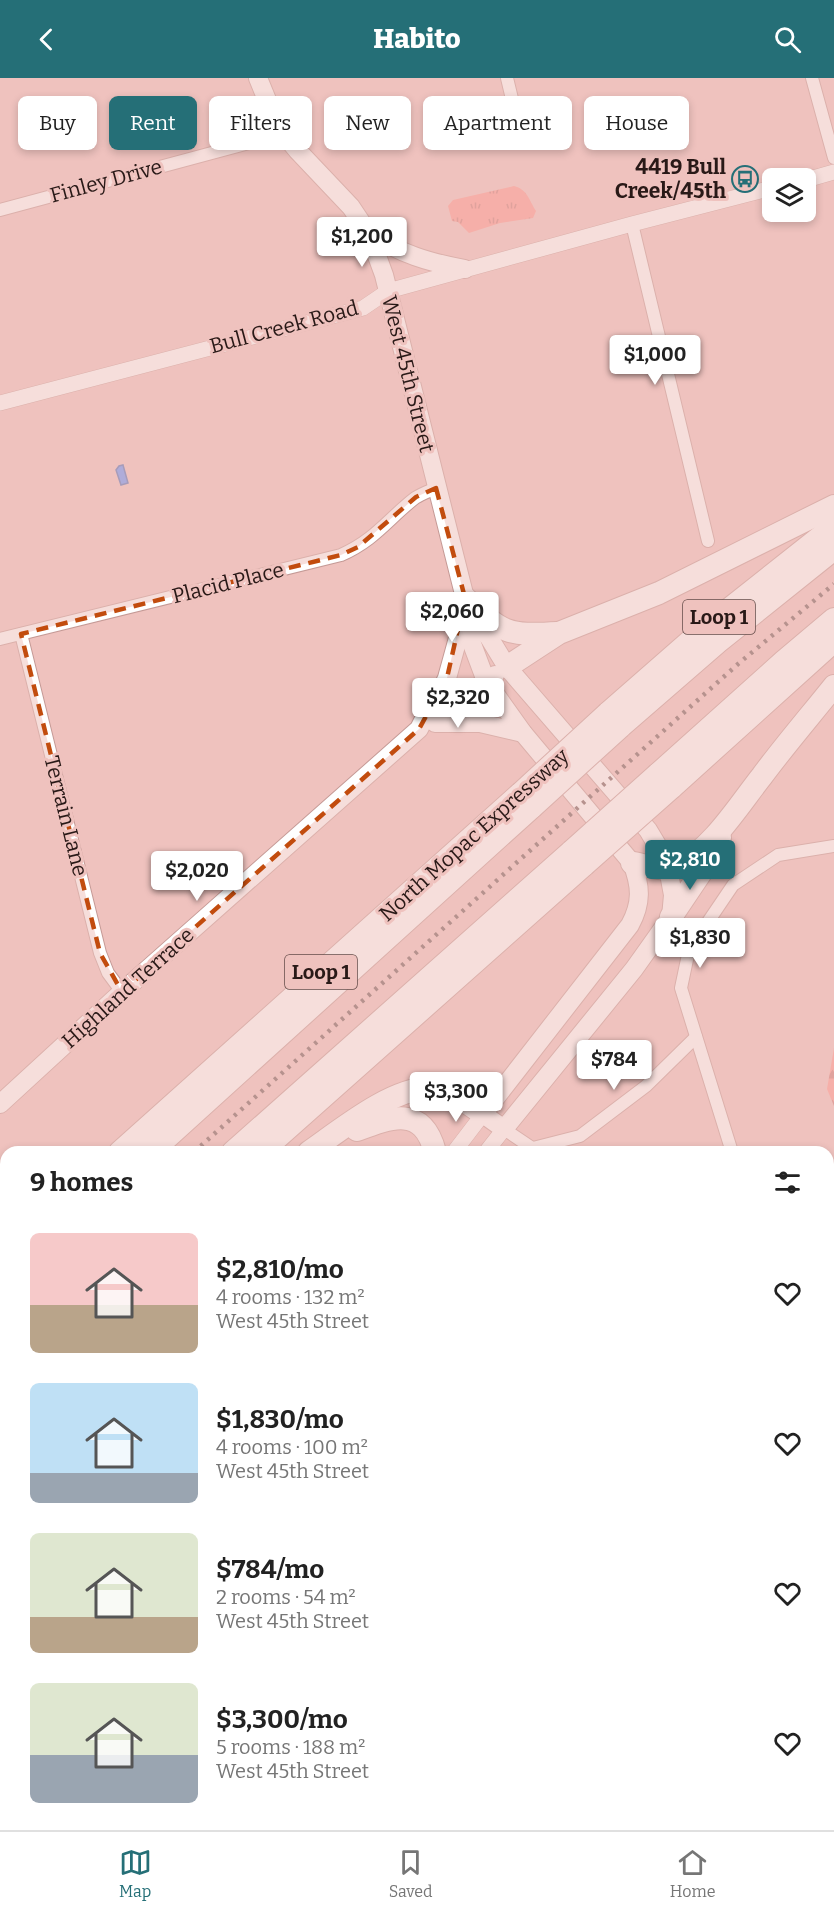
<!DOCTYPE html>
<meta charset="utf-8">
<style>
:root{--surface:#fff;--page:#f2f2f2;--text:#222;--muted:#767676;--line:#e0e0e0;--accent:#256f77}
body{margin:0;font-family:Bitter,serif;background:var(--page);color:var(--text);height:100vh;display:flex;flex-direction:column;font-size:22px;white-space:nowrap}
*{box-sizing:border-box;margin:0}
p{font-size:20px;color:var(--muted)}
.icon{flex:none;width:33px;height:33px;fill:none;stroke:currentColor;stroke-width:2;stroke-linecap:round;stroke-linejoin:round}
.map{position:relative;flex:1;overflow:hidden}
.panel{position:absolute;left:0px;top:1068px;width:834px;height:684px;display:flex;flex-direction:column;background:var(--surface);border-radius:18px 18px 0 0;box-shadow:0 3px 9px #0003}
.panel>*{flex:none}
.top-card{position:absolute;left:18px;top:18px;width:798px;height:54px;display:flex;gap:12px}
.tools{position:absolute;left:762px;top:90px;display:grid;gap:12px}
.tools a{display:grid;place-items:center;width:54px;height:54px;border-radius:9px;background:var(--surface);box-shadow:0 3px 9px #0003;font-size:30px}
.price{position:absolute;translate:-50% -51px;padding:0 14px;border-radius:6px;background:#fff;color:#222;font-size:20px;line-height:39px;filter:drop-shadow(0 2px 3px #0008)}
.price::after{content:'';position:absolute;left:50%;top:36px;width:18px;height:14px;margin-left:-9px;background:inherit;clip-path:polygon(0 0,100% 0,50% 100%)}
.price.on{background:var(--accent);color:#fff}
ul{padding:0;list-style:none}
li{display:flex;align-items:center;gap:18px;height:150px;padding:0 30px}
li span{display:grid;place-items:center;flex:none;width:168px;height:120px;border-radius:9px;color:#555}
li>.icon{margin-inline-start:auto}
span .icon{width:72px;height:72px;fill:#fffc;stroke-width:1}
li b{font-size:26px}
h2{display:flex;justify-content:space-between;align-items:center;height:72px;padding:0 30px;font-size:26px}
.pill{padding:0 21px;border-radius:9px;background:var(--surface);box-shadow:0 3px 9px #0003;font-size:21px;line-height:54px}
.pill.on{background:var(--accent);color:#fff}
header{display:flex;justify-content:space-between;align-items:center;height:78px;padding:0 30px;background:var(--accent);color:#fff;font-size:27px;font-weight:800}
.dock{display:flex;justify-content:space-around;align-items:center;height:84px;border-top:2px solid var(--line);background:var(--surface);font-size:16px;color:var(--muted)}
.dock a{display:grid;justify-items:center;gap:3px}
.dock .on{color:var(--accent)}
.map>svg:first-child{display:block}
.grass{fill:url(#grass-tufts)}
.forest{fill:url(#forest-firs)}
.water{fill:#6291fa;stroke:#516db6;stroke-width:1.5}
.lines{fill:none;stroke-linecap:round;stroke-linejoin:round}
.stream{stroke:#516db6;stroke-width:4.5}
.minor-casing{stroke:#c59a96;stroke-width:14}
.tertiary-casing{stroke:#c59a96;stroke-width:16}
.secondary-casing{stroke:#c59a96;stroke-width:20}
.motorway-casing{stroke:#c59a96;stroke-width:24}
.minor{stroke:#fff;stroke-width:12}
.tertiary{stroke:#fff;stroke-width:15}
.secondary{stroke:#fff;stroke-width:18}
.motorway{stroke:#fff;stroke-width:22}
.rail{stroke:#725755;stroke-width:4.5;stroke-dasharray:3 6;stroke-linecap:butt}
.motorway-bridge-casing{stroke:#c59a96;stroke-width:24;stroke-linecap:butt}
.motorway-bridge{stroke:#fff;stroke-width:22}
.marked{fill:none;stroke:#c24c0e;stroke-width:4.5;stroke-dasharray:12 8;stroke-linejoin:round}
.labels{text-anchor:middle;stroke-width:6;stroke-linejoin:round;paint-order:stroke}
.shield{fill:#efc2be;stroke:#644c49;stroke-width:1.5}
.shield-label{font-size:20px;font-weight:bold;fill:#291917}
.poi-label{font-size:21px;font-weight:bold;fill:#291917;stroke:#efc2be;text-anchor:end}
.street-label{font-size:21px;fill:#291917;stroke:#efc2be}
</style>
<header><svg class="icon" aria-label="back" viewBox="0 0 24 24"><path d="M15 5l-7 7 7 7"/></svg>Habito<svg class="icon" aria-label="search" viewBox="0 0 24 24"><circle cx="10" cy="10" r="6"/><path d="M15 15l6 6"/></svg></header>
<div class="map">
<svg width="834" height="1752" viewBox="0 0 834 1752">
<defs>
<pattern id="grass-tufts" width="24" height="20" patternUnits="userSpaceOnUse" patternTransform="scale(1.5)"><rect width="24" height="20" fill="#ff9790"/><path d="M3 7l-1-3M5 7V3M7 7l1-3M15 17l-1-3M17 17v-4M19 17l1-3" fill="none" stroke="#ce7a75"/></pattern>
<pattern id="forest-firs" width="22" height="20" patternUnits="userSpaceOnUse" patternTransform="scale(1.5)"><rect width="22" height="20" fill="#ff9790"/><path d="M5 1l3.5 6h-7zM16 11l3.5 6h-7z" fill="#ce7a75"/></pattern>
</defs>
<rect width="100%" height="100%" fill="#efc2be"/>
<path class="grass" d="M514,108C527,111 529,122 536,133L533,140L500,145L469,155L458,144L452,143L448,128L453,122Z"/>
<g class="forest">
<polygon points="834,970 834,1028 827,1011"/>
<polygon points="233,1746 489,1746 484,1752 228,1752"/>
</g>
<polygon class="water" points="123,387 128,405 121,407 116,392 119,388"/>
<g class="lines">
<polyline class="stream" points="250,1752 254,1746"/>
<defs>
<g id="minor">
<polyline points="507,0 513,25 511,38"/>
<polyline points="812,0 834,80"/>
<polyline points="0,132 249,65 278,49"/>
<polyline points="632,146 708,463"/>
<polyline points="21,556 100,875 108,895 122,914"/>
<path d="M0,561L341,477C375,462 388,441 415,420C421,416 429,413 436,410"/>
<polyline points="504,1051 538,1074"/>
<polyline points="533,1070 580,1058 646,1008 696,959"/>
<polyline points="732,1074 681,910 689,872 733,807 778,777 834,768"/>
<polyline points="0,1360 6,1355"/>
<polyline points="828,1369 834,1386"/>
<polyline points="0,1377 6,1393"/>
<polyline points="0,1554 6,1544"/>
<polyline points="58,1752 64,1746"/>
</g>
<g id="tertiary">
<polyline points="806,102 834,94"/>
<polyline points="0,325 363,230 388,213 632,146 772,110"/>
<polyline points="454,1074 483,1036"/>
<polyline points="486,1074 504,1051"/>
<polyline points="42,1746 43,1752"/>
</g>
<g id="secondary">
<path d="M258,0L278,49L297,72L351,129L369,156L384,197L465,520L507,589L648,752L660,772L668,790L673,817L671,839L634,891L504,1051L483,1036L630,847C642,825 641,808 632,785L523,655L486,603L463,542L465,520"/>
<path d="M369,156C403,176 426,184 465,191"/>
<polyline points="430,636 447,600 463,542"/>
<polyline points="435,645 480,645 523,655"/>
<polyline points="0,1026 122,914 419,651 423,643 459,616 469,615 495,597"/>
</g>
<g id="motorway">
<path d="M465,520C503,555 505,558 558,555"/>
<polyline points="507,589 559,555 659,515 834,428"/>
<polyline points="608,635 704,551 834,448"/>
<polyline points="620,649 718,564 834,471"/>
<polyline points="658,696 783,584 834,541"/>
<polyline points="671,710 834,563"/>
<path d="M632,785C646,787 665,794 678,788C712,771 739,727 762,698C785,667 810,638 834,608"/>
<polyline points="671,839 708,784 720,759"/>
<path d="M357,1052C391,1039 423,1027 435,1074"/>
<polyline points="120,1074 521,715"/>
<polyline points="151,1074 532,729"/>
<polyline points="233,1074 572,773"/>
<polyline points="261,1074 584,787"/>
<path d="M309,1074C338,1054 394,1008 430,1011C450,1012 468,1025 483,1036"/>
<polyline points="0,1182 6,1177"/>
<polyline points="0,1210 6,1204"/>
<polyline points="0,1281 6,1276"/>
<polyline points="0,1305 6,1300"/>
<polyline points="0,1330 6,1325"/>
</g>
</defs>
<use href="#minor" class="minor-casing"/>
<use href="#tertiary" class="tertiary-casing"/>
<use href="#secondary" class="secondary-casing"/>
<use href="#motorway" class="motorway-casing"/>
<use href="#minor" class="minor"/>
<use href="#tertiary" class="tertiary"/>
<use href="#secondary" class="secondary"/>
<use href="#motorway" class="motorway"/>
<g class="rail">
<polyline points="194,1074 738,586 834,506"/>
<polyline points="0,1248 6,1242"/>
</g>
<defs>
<g id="motorway-bridge">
<polyline points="521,715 608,635"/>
<polyline points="532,729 620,649"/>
<polyline points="572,773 658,696"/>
<polyline points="584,787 671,710"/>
</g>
</defs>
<use href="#motorway-bridge" class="motorway-bridge-casing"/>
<use href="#motorway-bridge" class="motorway-bridge"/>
</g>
<path d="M0 0H834V1752H0ZM436,410L465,520L447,600L419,651L122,914L100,875L21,556L341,477L358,469L416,419Z" fill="#efc2be" fill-opacity=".55" fill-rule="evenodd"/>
<path class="marked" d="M436,410L465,520L447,600L419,651L122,914L100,875L21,556L341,477L358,469L416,419Z"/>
<defs>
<symbol id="bus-ring" viewBox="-11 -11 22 22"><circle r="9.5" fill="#efc2be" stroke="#256f77" stroke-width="1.5"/><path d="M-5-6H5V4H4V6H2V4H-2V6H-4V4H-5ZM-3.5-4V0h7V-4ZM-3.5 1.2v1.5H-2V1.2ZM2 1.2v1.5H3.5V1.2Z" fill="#256f77"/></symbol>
</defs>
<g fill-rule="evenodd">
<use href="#bus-ring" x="730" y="86" width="30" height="30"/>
</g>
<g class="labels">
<g class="shield">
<rect x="683" y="522" width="72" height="34" rx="4.5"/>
<rect x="285" y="877" width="72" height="34" rx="4.5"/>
</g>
<g class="shield-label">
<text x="719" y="546">Loop 1</text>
<text x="321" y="901">Loop 1</text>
</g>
<g class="poi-label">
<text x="726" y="96">4419 Bull<tspan x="726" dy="24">Creek/45th</tspan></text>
</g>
<g class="street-label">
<text transform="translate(106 103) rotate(-15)" y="7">Finley Drive</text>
<text transform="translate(284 249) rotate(-15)" y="7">Bull Creek Road</text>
<text transform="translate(408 296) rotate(76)" y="7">West 45th Street</text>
<text transform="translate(228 505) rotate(-14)" y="7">Placid Place</text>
<text transform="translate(66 738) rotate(76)" y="7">Terrain Lane</text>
<text transform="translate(474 757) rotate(-42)" y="7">North Mopac Expressway</text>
<text transform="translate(128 910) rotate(-42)" y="7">Highland Terrace</text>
</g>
</g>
</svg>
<div class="tools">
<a><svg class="icon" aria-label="layers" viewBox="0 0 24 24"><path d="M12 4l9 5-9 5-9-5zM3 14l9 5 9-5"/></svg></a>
</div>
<b class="price" style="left:362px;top:190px">$1,200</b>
<b class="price" style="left:655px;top:308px">$1,000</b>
<b class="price" style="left:452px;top:565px">$2,060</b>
<b class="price" style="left:458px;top:651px">$2,320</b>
<b class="price on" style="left:690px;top:813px">$2,810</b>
<b class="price" style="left:197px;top:824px">$2,020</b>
<b class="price" style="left:700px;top:891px">$1,830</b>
<b class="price" style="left:614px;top:1013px">$784</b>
<b class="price" style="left:456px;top:1045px">$3,300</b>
<div class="top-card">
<a class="pill">Buy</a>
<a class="pill on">Rent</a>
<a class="pill">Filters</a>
<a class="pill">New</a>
<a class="pill">Apartment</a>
<a class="pill">House</a>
</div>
<section class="panel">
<h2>9 homes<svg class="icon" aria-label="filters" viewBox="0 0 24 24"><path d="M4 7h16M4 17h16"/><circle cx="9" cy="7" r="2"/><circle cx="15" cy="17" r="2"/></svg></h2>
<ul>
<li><span style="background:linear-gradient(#f6c9c9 60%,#b9a48a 0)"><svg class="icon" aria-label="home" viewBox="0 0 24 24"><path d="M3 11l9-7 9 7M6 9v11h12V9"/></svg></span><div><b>$2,810/mo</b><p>4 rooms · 132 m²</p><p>West 45th Street</p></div><svg class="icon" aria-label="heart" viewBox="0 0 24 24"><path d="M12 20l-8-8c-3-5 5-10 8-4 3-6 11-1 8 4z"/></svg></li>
<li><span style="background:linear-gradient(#bfe0f5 75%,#9aa5b1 0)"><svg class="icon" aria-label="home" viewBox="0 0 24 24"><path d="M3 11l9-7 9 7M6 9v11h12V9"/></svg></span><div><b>$1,830/mo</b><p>4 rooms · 100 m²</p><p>West 45th Street</p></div><svg class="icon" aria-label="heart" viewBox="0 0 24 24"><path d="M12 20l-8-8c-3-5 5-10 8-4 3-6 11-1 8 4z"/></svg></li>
<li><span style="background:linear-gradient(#dfe7d0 70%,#b9a48a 0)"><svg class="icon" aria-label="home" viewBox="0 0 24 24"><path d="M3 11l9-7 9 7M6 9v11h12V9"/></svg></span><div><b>$784/mo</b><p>2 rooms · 54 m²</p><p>West 45th Street</p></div><svg class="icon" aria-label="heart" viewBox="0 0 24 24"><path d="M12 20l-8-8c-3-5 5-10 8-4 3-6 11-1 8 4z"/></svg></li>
<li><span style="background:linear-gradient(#dfe7d0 60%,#9aa5b1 0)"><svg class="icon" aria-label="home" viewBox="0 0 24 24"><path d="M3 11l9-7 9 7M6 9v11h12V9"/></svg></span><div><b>$3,300/mo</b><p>5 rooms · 188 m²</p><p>West 45th Street</p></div><svg class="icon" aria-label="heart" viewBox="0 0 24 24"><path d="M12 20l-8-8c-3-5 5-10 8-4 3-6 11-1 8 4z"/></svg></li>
</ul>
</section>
</div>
<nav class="dock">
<a class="on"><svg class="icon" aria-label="map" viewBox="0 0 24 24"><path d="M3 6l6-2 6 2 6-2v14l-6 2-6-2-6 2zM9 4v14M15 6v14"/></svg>Map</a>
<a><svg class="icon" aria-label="saved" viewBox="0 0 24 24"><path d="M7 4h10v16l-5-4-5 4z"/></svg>Saved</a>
<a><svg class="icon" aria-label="home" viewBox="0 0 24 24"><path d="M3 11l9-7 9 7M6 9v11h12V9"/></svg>Home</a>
</nav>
